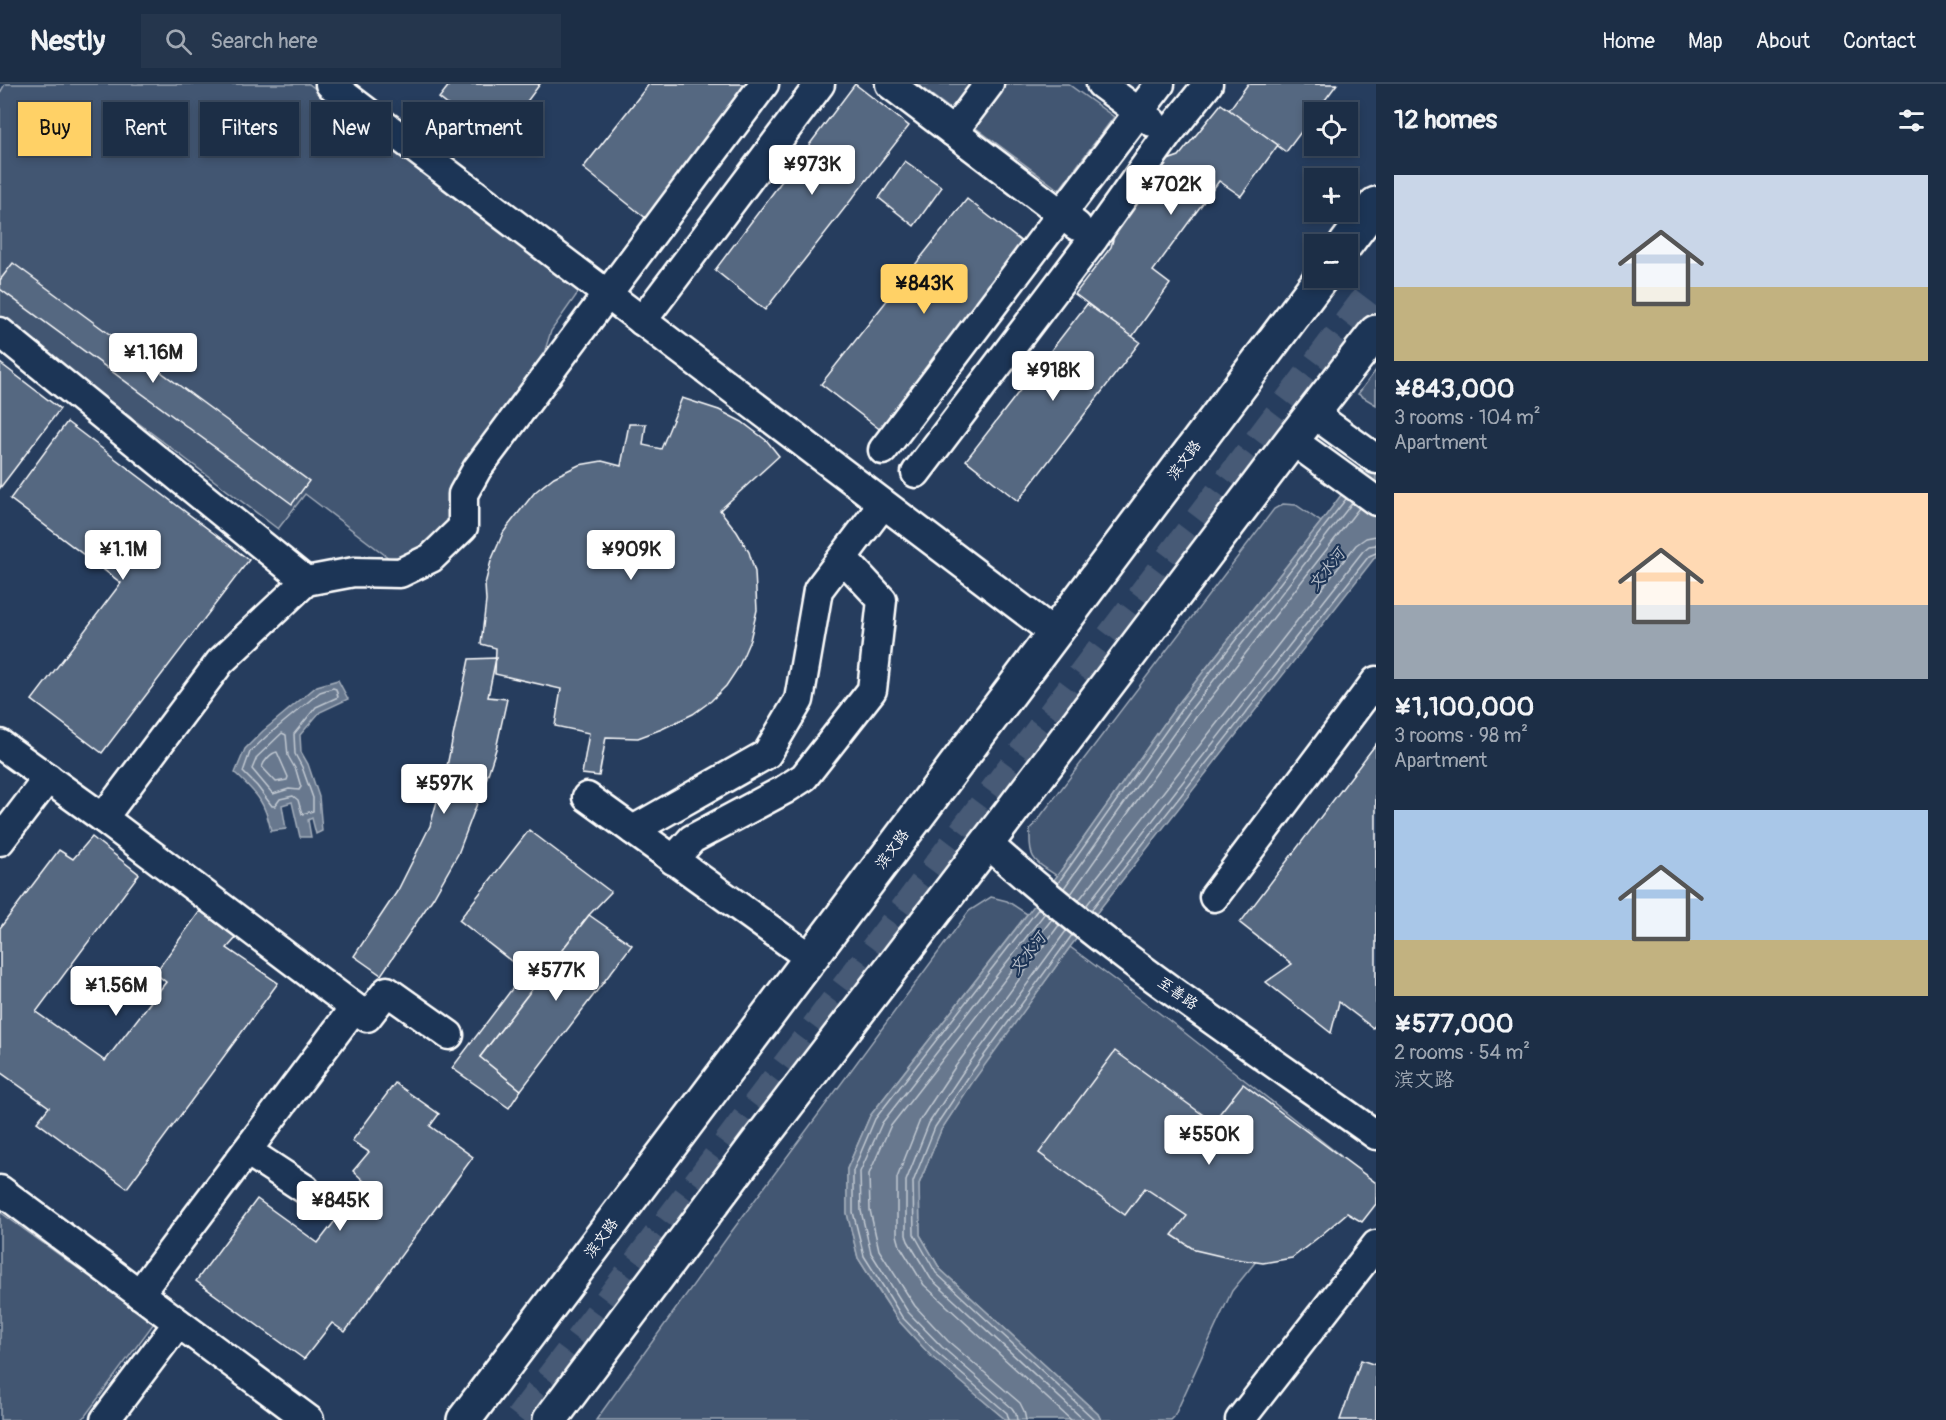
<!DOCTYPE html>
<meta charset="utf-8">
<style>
:root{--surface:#1c2e46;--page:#25364d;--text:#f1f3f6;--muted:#a0a8b3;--line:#3a4a5f;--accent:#ffd166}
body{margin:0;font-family:Pangolin,"LXGW WenKai TC",sans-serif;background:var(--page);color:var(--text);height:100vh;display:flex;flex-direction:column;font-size:22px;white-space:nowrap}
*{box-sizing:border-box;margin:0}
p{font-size:20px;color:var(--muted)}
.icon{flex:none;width:33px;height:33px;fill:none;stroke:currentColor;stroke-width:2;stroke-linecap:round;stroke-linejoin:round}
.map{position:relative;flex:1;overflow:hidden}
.sheet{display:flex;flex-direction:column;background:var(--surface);width:570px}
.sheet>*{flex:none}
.hud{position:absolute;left:18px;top:18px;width:570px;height:54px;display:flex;gap:12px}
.fabs{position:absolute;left:1304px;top:18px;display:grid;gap:12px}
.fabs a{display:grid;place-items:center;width:54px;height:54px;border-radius:0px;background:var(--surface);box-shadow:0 3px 9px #0003,0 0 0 2px var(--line);font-size:30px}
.price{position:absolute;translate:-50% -51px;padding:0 14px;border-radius:6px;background:#fff;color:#222;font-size:20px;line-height:39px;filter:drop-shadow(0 2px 3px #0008)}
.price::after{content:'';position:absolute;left:50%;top:36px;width:18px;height:14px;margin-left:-9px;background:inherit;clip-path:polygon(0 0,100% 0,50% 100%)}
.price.on{background:var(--accent);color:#111}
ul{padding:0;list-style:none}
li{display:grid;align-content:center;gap:12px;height:318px;padding:0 18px}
li span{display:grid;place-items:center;height:186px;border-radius:0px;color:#555}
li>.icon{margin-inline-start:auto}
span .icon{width:108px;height:108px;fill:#fffc;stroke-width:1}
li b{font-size:26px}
h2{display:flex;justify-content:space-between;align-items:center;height:72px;padding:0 18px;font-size:26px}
.chip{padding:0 21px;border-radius:0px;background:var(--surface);box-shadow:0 3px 9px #0003,0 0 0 2px var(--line);font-size:21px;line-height:54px}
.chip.on{background:var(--accent);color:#111}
header{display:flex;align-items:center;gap:36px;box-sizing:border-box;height:84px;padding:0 30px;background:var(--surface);border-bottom:2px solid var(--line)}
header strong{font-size:28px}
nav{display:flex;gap:33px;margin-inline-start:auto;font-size:21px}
.search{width:420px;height:54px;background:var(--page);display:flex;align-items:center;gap:15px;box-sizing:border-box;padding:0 21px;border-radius:0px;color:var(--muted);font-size:22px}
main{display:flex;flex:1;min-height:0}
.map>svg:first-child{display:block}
.green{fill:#425672;stroke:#a0aab8;stroke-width:1.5}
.water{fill:#67788e;stroke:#a4aebb;stroke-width:1.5}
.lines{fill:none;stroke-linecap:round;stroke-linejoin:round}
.shore{stroke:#c2c9d2;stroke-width:1.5}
.building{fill:#556781;stroke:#fff;stroke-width:1.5}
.highway-tunnel{stroke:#475a76;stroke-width:33;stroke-dasharray:33 16;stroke-linecap:butt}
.minor-casing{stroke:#fff;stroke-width:33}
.major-casing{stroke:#fff;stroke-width:38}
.minor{stroke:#1d3557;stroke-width:28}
.major{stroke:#1d3557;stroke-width:33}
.labels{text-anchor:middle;stroke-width:4.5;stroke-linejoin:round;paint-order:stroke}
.street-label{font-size:15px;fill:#fff;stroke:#1d3557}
.water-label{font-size:16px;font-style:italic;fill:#bbc2cc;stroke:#1d3557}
</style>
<header>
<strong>Nestly</strong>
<div class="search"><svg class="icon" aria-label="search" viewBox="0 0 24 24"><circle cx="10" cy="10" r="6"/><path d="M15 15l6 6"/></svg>Search here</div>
<nav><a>Home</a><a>Map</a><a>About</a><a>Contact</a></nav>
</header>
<main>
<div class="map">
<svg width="1376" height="1336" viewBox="0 0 1376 1336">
<rect width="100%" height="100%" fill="#263d5e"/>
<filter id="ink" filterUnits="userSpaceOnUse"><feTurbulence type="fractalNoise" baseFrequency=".0167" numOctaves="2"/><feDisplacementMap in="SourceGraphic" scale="12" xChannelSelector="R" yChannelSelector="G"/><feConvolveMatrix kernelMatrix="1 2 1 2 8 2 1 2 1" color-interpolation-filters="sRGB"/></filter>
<g filter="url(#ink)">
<g class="green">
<polygon points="5,0 309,0 580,206 551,247 541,279 459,388 457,425 423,470 389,474 305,410 278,445 0,234 0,9"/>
<polygon points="917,0 1068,0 1114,33 1059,106"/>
<polygon points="1376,286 1376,321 1358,310"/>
<path d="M1283,420L1296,421L1321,438L1178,620L1057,792C1033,776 1029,776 1030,746L1274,425Z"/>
<polygon points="991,813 1007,817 1027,830 870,1032 847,1085 847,1129 858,1174 878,1206 898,1236 932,1273 1006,1336 596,1336 729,1151 969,827"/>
<polygon points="1070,863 1166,934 1341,1072 1232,1207 1174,1333 1171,1336 1101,1336 1098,1330 940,1185 920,1151 919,1100 941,1046 973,996"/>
<polygon points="0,1128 154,1239 82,1336 0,1336"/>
</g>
<g class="water">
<polygon points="1376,364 1376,472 1070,863 974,996 941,1046 919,1100 920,1151 940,1185 1098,1330 1101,1336 1006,1336 932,1273 898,1236 858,1174 847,1129 847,1085 870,1032 1057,792 1178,620 1321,438"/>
<path d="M338,596L348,615L320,628L300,651L301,668L308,680L319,713L322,747L316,750L312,734L308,736L311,753H300L292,718L282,721L286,745L271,747C265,717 257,710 235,689L245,665L263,647L317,602Z"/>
</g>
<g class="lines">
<g class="shore">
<polygon points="333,604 336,605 338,613 316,623 294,650 295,670 302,683 313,714 313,727 302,730 298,716 293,712 280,715 275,722 272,722 257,702 243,688 250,668 267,652 320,608"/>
<polygon points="282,649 286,651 288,672 296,686 301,703 299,706 289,705 273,710 252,685 257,673"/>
<path d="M277,668L288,693L287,696L276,698L262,683C264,677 271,669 277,668Z"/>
<polyline points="1058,799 1183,623 1346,415"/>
<polyline points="1064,804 1189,628 1352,419"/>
<polyline points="1071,810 1196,633 1359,424"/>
<polyline points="1079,816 1356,461 1366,454 1376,452"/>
<polyline points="1086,822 1363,467 1369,462 1376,461"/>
<polyline points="1091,826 1369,472 1376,469"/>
<polyline points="1059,841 955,983 920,1036 897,1094 897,1151 900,1162 924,1201 1071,1336"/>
<polyline points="1066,847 963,988 929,1039 906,1097 906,1151 908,1157 931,1195 1084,1336"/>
<polyline points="1072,851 969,992 935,1043 913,1098 914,1150 936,1189 1095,1336"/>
<polyline points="1009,1336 1007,1329 936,1268 902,1233 883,1202 864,1172 853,1128 853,1087 875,1035 1039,824"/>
<polyline points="1017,1336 1016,1330 1012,1324 942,1263 908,1228 871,1169 861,1127 860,1088 882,1039 1045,829"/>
<polyline points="1026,1336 1024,1327 1020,1319 948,1257 915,1222 879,1166 870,1126 869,1090 890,1043 1052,835"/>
</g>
</g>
<g class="building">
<polygon points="450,0 540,0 496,59 439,14"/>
<polygon points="649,0 751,0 647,135 583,84"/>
<polygon points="855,0 909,42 765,226 715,186"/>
<polygon points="1248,0 1337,0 1286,68 1229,26"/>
<polygon points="1221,20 1278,61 1241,112 1219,97 1153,187 1170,200 1132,253 1075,210 1111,163 1119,134 1165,77 1179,72"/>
<polygon points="905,77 942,103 914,142 879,114"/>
<polygon points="967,115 1027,162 882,347 821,300"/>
<polygon points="13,179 309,397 292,420 0,205 0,196"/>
<polygon points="1087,220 1140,258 1018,417 966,376"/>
<polygon points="0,279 60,325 0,404"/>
<polygon points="682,314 719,326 742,338 767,357 779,372 720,426 737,448 749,468 755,488 757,526 750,556 738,584 726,602 711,617 693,630 662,645 638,654 606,653 599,692 582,690 589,649 555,642 561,605 495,590 496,564 481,560 486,517 485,500 491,477 503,449 508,442 535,408 554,393 579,381 602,377 621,382 629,340 646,340 643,361 661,365"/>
<polygon points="67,338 249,476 102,669 32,616 121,499 10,415"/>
<polygon points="496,574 488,613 507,615 496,665 487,693 458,770 433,814 381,891 354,872 398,806 430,742 447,682 469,575"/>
<polygon points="1376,660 1376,940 1373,944 1339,918 1331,949 1266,898 1292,880 1240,839"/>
<polygon points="529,746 611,808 589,831 480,973 521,1006 509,1024 452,984 525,888 459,836"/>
<polygon points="92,753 139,790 36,928 105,977 166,898 155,889 200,827 236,854 227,864 278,899 127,1104 37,1038 49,1023 0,988 0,844 59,766 73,775"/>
<polygon points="589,831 632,861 521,1006 480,973"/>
<polygon points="1115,967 1213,1038 1243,1000 1376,1099 1376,1120 1362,1138 1347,1129 1320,1152 1292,1174 1263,1179 1229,1174 1195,1166 1172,1151 1187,1132 1145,1104 1125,1131 1039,1069"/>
<polygon points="395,999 439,1030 430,1042 473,1073 345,1248 332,1239 304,1275 196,1197 257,1115 318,1159 365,1098 353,1087 369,1068 352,1057"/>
<polygon points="1361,1276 1376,1281 1376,1336 1340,1336"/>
</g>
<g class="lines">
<polyline class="highway-tunnel" points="521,1336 1376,205"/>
<defs>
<g id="minor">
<polyline points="330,0 1054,549"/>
<polyline points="890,0 1077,142"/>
<polyline points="1101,0 1152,38"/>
<polyline points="953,48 989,0"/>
<polyline points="642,237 820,0"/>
<polyline points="0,248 306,497"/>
<polyline points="1314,330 1376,375"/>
<polyline points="1292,356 1376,417"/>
<polyline points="883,366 1160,0"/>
<polyline points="916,389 1094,154 1168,50 1208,0"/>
<polyline points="0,660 103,734 367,933 387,907 449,951"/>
<polyline points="587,713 810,874"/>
<polyline points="103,734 220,578 306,497 354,488 400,489 431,474 463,443 463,410 477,385 764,0"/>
<polyline points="633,746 767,670 799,616 818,506 883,420"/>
<polyline points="0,757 48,694"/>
<path d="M987,759C1107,868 1244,957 1376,1051"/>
<polyline points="673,776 692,755 784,706 804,693 872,606 882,516 843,474"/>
<polyline points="1214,813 1376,597"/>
<polyline points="247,1067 305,1105"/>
<polyline points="0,1106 309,1336"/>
<polyline points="139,1210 354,924"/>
<polyline points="105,1336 178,1239"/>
<polyline points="1240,1336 1376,1161"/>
</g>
<g id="major">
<polyline points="1346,160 1376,120"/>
<polyline points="464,1336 1321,194"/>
<polyline points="550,1336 759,1057 1010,729 1292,356 1376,248"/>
</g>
</defs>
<use href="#minor" class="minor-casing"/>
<use href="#major" class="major-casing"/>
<use href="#minor" class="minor"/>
<use href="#major" class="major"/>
</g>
</g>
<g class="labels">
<g class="street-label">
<text transform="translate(1184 376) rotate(-53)" y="5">滨文路</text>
<text transform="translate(892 765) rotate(-53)" y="5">滨文路</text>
<text transform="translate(1178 909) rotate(35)" y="5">至善路</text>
<text transform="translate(601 1154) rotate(-53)" y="5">滨文路</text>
</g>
<g class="water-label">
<text transform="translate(1326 485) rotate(-52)" y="6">文水河</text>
<text transform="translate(1027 869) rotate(-52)" y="6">文水河</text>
</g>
</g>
</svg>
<div class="fabs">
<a><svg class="icon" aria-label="locate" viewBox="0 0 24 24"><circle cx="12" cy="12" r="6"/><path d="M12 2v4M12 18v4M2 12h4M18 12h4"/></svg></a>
<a>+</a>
<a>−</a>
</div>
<b class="price" style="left:812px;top:112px">¥973K</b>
<b class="price" style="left:1171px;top:132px">¥702K</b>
<b class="price on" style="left:924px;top:231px">¥843K</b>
<b class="price" style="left:153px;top:300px">¥1.16M</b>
<b class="price" style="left:1053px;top:318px">¥918K</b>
<b class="price" style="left:123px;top:497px">¥1.1M</b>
<b class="price" style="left:631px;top:497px">¥909K</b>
<b class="price" style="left:444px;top:731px">¥597K</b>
<b class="price" style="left:556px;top:918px">¥577K</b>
<b class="price" style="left:116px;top:933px">¥1.56M</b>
<b class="price" style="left:1209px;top:1082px">¥550K</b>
<b class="price" style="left:340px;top:1148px">¥845K</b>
<div class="hud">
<a class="chip on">Buy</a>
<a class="chip">Rent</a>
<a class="chip">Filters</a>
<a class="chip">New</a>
<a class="chip">Apartment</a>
</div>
</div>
<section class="sheet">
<h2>12 homes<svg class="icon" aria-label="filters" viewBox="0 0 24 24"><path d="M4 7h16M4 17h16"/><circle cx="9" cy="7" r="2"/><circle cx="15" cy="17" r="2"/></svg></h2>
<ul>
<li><span style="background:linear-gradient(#c9d6e8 60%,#c2b280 0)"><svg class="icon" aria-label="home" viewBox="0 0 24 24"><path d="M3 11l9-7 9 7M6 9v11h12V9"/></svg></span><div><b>¥843,000</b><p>3 rooms · 104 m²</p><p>Apartment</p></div></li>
<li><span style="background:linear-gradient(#ffd9b3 60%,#9aa5b1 0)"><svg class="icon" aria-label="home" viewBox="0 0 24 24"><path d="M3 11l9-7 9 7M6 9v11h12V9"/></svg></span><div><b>¥1,100,000</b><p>3 rooms · 98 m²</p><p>Apartment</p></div></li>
<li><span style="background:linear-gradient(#a9c7e8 70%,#c2b280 0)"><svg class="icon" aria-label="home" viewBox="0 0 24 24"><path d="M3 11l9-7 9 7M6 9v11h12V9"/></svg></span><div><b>¥577,000</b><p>2 rooms · 54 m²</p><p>滨文路</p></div></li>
</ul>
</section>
</main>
